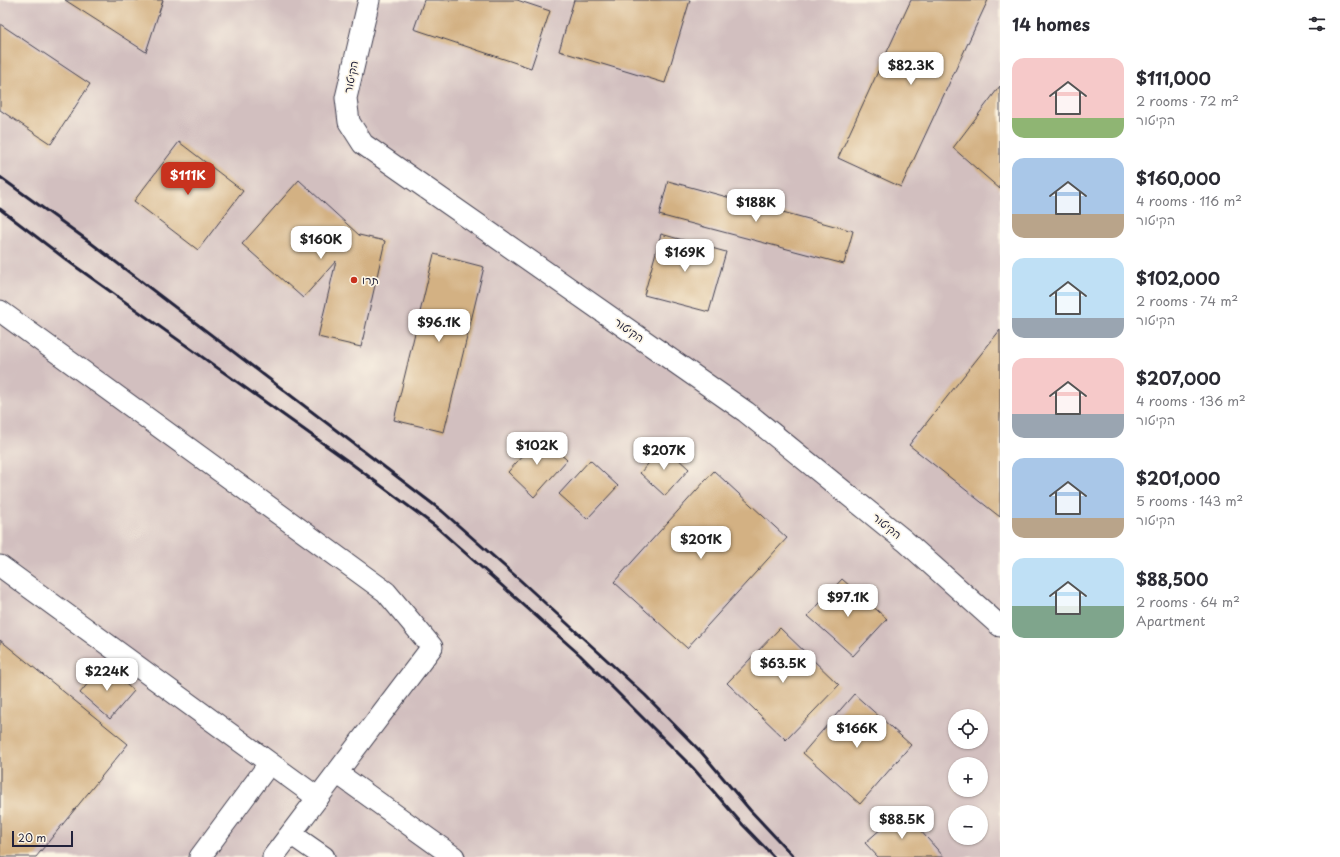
<!DOCTYPE html>
<meta charset="utf-8">
<style>
:root{--surface:#fff;--page:#f2f2f3;--text:#2b2b33;--muted:#7c7c81;--accent:#c8321e}
body{margin:0;font-family:"Playpen Sans","Playpen Sans Hebrew",sans-serif;background:var(--page);color:var(--text);height:100vh;display:flex;flex-direction:column;font-size:15px;white-space:nowrap}
*{box-sizing:border-box;margin:0}
p{font-size:13px;color:var(--muted)}
.icon{flex:none;width:22px;height:22px;fill:none;stroke:currentColor;stroke-width:2;stroke-linecap:round;stroke-linejoin:round}
.map{position:relative;flex:1;overflow:hidden}
.panel{display:flex;flex-direction:column;background:var(--surface);width:340px}
.panel>*{flex:none}
.fabs{position:absolute;left:948px;top:709px;display:grid;gap:8px}
.fabs a{display:grid;place-items:center;width:40px;height:40px;border-radius:50%;background:var(--surface);box-shadow:0 1px 3px #0004;font-size:20px}
.scale{position:absolute;left:12px;bottom:10px;width:61px;box-sizing:border-box;padding-left:4px;border:2px solid #22223b;border-top:0;font-size:11px;line-height:14px;white-space:nowrap;color:#22223b;-webkit-text-stroke:3px #fcf5e5;paint-order:stroke}
.price{position:absolute;translate:-50% -34px;padding:0 9px;border-radius:8px;background:#fff;color:#222;font-size:13px;line-height:26px;filter:drop-shadow(0 1px 2px #0008)}
.price::after{content:'';position:absolute;left:50%;top:24px;width:12px;height:9px;margin-left:-6px;background:inherit;clip-path:polygon(0 0,100% 0,50% 100%)}
.price.selected{background:var(--accent);color:#fff}
ul{padding:0;list-style:none}
li{display:flex;align-items:center;gap:12px;height:100px;padding:0 12px}
li span{display:grid;place-items:center;flex:none;width:112px;height:80px;border-radius:12px;color:#555}
li>.icon{margin-inline-start:auto}
span .icon{width:48px;height:48px;fill:#fffc;stroke-width:1}
li b{font-size:17px}
h2{display:flex;justify-content:space-between;align-items:center;height:48px;padding:0 12px;font-size:17px}
main{display:flex;flex:1;min-height:0}
.map>svg:first-child{display:block}
.industrial{fill:#d2bfbf;fill-rule:evenodd}
.building{fill:#d3b183}
.lines{fill:none;stroke-linecap:round;stroke-linejoin:round}
.minor-casing{stroke:#413e4e;stroke-width:23}
.minor{stroke:#fff;stroke-width:21}
.rail{stroke:#22223b;stroke-width:3}
.poi-dot{fill:#c8321e;stroke:#fcf5e5;stroke-width:1.5}
.labels{text-anchor:middle;stroke-width:3.5;stroke-linejoin:round;paint-order:stroke}
.street-label{font-size:11px;fill:#22223b;stroke:#fcf5e5}
.poi-label{font-size:11px;fill:#22223b;stroke:#fcf5e5;text-anchor:start}
</style>
<main>
<div class="map">
<svg width="1000" height="857" viewBox="0 0 1000 857">
<rect width="100%" height="100%" fill="#fcf5e5"/>
<filter id="ink" filterUnits="userSpaceOnUse"><feTurbulence type="fractalNoise" baseFrequency=".025" numOctaves="2"/><feDisplacementMap in="SourceGraphic" scale="8" xChannelSelector="R" yChannelSelector="G"/><feConvolveMatrix kernelMatrix="1 2 1 2 8 2 1 2 1" color-interpolation-filters="sRGB"/></filter>
<filter id="wash" filterUnits="userSpaceOnUse"><feTurbulence type="fractalNoise" baseFrequency=".012" numOctaves="4" result="noise"/><feDisplacementMap in="SourceGraphic" scale="16" xChannelSelector="R" yChannelSelector="G"/><feGaussianBlur stdDeviation="0.9" result="paint"/><feColorMatrix in="noise" values="0 0 0 0 0 0 0 0 0 0 0 0 0 0 0 0 0 1.4 0 .05"/><feComposite in="paint" operator="in"/></filter>
<g filter="url(#wash)">
<rect width="100%" height="100%" fill="#eedebc"/>
<path class="industrial" d="M0,0H1000V857H0ZM955,716H981V742H955ZM955,764H981V790H955ZM955,812H981V838H955Z"/>
<g id="blocks">
<g class="building">
<polygon points="65,0 163,0 146,52"/>
<polygon points="424,0 517,0 550,11 531,68 414,29"/>
<polygon points="574,0 690,0 665,83 559,51"/>
<polygon points="911,0 988,0 901,187 838,158"/>
<polygon points="0,24 90,84 51,144 0,110"/>
<polygon points="1000,86 1000,189 953,148"/>
<polygon points="179,142 243,191 198,250 134,201"/>
<polygon points="299,180 359,235 385,241 361,347 318,337 336,261 303,298 242,244"/>
<polygon points="668,181 853,231 844,264 659,215"/>
<polygon points="661,234 726,252 709,312 644,295"/>
<polygon points="434,254 484,267 444,432 394,420"/>
<polygon points="1000,330 1000,517 909,445"/>
<polygon points="540,436 567,460 534,497 508,472"/>
<polygon points="664,446 689,469 665,496 640,473"/>
<polygon points="590,460 618,486 587,519 559,494"/>
<polygon points="714,471 787,538 687,648 614,582"/>
<polygon points="842,579 887,619 853,656 808,616"/>
<polygon points="780,628 839,685 786,740 727,683"/>
<polygon points="0,640 128,744 36,857 0,857"/>
<polygon points="103,665 134,691 110,719 80,693"/>
<polygon points="854,694 911,745 860,804 803,753"/>
<polygon points="902,810 944,857 878,857 865,843"/>
</g>
</g>
</g>
<g filter="url(#ink)">
<use href="#blocks" fill-opacity="0" stroke="#413e4e" stroke-width="1"/>
<g class="lines">
<defs>
<g id="minor">
<polyline points="369,0 346,98 349,122 363,144 746,412 905,541 1000,626"/>
<polyline points="0,311 386,592 432,647 273,857"/>
<polyline points="0,566 318,798"/>
<polyline points="337,773 454,857"/>
<polyline points="291,834 324,857"/>
<polyline points="200,857 269,764"/>
</g>
</defs>
<use href="#minor" class="minor-casing"/>
<use href="#minor" class="minor"/>
<g class="rail">
<polyline points="0,177 87,240 442,511 520,580 645,695 702,753 750,810 794,857"/>
<polyline points="0,209 72,264 352,464 435,526 580,655 693,768 743,825 774,857"/>
</g>
</g>
</g>
<circle class="poi-dot" cx="354" cy="280" r="4"/>
<g class="labels">
<g class="street-label">
<text transform="translate(351 77) rotate(-78)" y="4">הקיטור</text>
<text transform="translate(629 330) rotate(35)" y="4">הקיטור</text>
<text transform="translate(887 526) rotate(39)" y="4">הקיטור</text>
</g>
<g class="poi-label">
<text x="362" y="284">תרו</text>
</g>
</g>
</svg>
<div class="fabs">
<a><svg class="icon" aria-label="locate" viewBox="0 0 24 24"><circle cx="12" cy="12" r="6"/><path d="M12 2v4M12 18v4M2 12h4M18 12h4"/></svg></a>
<a>+</a>
<a>−</a>
</div>
<div class="scale">20 m</div>
<b class="price" style="left:911px;top:86px">$82.3K</b>
<b class="price selected" style="left:188px;top:196px">$111K</b>
<b class="price" style="left:756px;top:223px">$188K</b>
<b class="price" style="left:321px;top:260px">$160K</b>
<b class="price" style="left:685px;top:273px">$169K</b>
<b class="price" style="left:439px;top:343px">$96.1K</b>
<b class="price" style="left:537px;top:466px">$102K</b>
<b class="price" style="left:664px;top:471px">$207K</b>
<b class="price" style="left:701px;top:560px">$201K</b>
<b class="price" style="left:848px;top:618px">$97.1K</b>
<b class="price" style="left:783px;top:684px">$63.5K</b>
<b class="price" style="left:107px;top:692px">$224K</b>
<b class="price" style="left:857px;top:749px">$166K</b>
<b class="price" style="left:902px;top:840px">$88.5K</b>
</div>
<section class="panel">
<h2>14 homes<svg class="icon" aria-label="filters" viewBox="0 0 24 24"><path d="M4 7h16M4 17h16"/><circle cx="9" cy="7" r="2"/><circle cx="15" cy="17" r="2"/></svg></h2>
<ul>
<li><span style="background:linear-gradient(#f6c9c9 75%,#8fb573 0)"><svg class="icon" aria-label="home" viewBox="0 0 24 24"><path d="M3 11l9-7 9 7M6 9v11h12V9"/></svg></span><div><b>$111,000</b><p>2 rooms · 72 m²</p><p>הקיטור</p></div></li>
<li><span style="background:linear-gradient(#a9c7e8 70%,#b9a48a 0)"><svg class="icon" aria-label="home" viewBox="0 0 24 24"><path d="M3 11l9-7 9 7M6 9v11h12V9"/></svg></span><div><b>$160,000</b><p>4 rooms · 116 m²</p><p>הקיטור</p></div></li>
<li><span style="background:linear-gradient(#bfe0f5 75%,#9aa5b1 0)"><svg class="icon" aria-label="home" viewBox="0 0 24 24"><path d="M3 11l9-7 9 7M6 9v11h12V9"/></svg></span><div><b>$102,000</b><p>2 rooms · 74 m²</p><p>הקיטור</p></div></li>
<li><span style="background:linear-gradient(#f6c9c9 70%,#9aa5b1 0)"><svg class="icon" aria-label="home" viewBox="0 0 24 24"><path d="M3 11l9-7 9 7M6 9v11h12V9"/></svg></span><div><b>$207,000</b><p>4 rooms · 136 m²</p><p>הקיטור</p></div></li>
<li><span style="background:linear-gradient(#a9c7e8 75%,#b9a48a 0)"><svg class="icon" aria-label="home" viewBox="0 0 24 24"><path d="M3 11l9-7 9 7M6 9v11h12V9"/></svg></span><div><b>$201,000</b><p>5 rooms · 143 m²</p><p>הקיטור</p></div></li>
<li><span style="background:linear-gradient(#bfe0f5 60%,#7fa58c 0)"><svg class="icon" aria-label="home" viewBox="0 0 24 24"><path d="M3 11l9-7 9 7M6 9v11h12V9"/></svg></span><div><b>$88,500</b><p>2 rooms · 64 m²</p><p>Apartment</p></div></li>
</ul>
</section>
</main>
